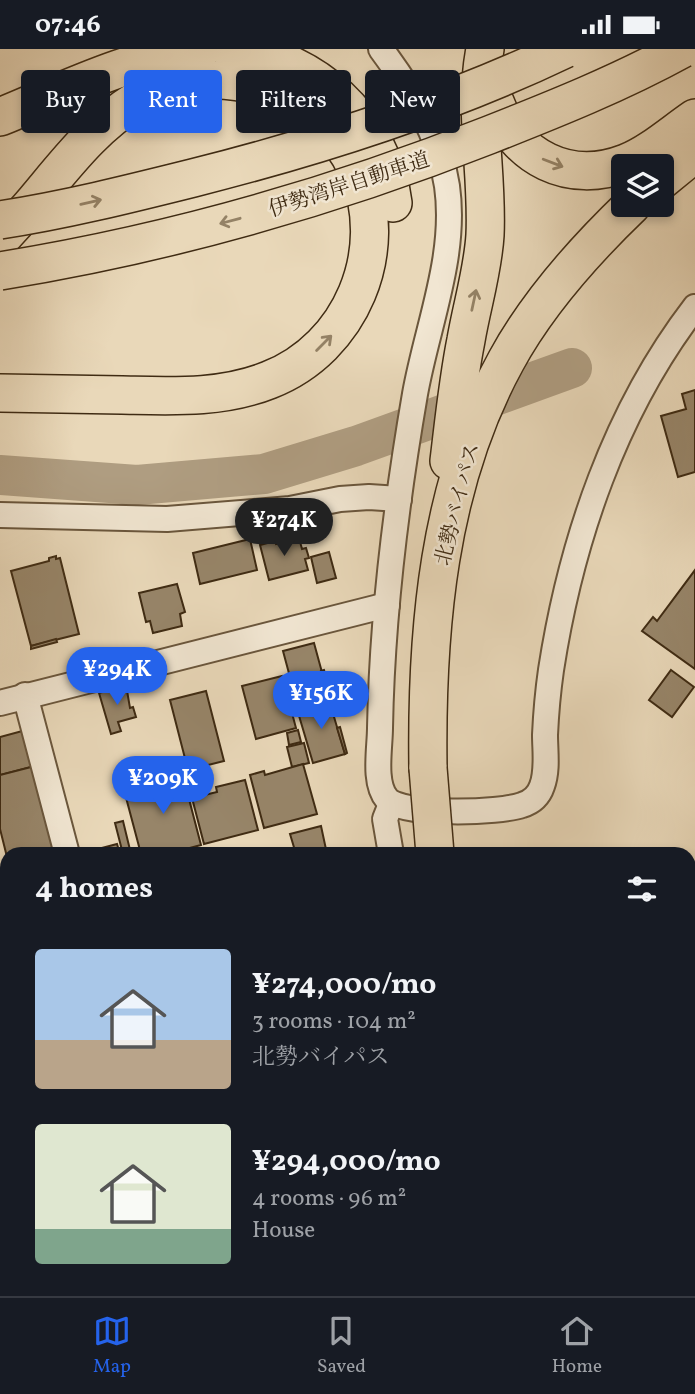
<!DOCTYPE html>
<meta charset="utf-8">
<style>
:root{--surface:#171b24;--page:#242831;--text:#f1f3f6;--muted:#9ea1a6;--line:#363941;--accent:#2563eb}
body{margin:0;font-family:Vollkorn,"Noto Serif JP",serif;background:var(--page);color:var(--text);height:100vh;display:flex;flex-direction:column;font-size:26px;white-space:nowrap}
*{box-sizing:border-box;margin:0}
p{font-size:23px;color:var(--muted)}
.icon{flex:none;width:38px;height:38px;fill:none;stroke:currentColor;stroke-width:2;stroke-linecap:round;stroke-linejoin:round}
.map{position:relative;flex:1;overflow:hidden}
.panel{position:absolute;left:0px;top:798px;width:696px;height:450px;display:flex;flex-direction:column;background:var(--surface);border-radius:21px 21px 0 0;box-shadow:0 4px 10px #0003}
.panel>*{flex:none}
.hud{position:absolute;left:21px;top:21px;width:654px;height:63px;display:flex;gap:14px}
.controls{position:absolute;left:611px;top:105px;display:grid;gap:14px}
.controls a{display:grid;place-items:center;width:63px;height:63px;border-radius:7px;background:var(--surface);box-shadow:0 4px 10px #0003;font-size:35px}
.price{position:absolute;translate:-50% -60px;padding:0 16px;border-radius:24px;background:var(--accent);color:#fff;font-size:23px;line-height:46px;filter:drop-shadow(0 2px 4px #0008)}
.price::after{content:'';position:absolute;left:50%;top:42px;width:21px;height:16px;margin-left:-10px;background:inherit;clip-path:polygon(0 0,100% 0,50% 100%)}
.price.active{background:#222;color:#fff}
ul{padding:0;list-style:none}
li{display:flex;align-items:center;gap:21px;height:175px;padding:0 35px}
li span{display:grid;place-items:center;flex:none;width:196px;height:140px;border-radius:7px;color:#555}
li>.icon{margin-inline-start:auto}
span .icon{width:84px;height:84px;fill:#fffc;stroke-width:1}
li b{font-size:30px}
h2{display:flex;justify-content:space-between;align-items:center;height:84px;padding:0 35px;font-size:30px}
.pill{padding:0 24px;border-radius:7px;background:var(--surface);box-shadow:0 4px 10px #0003;font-size:24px;line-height:63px}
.pill.active{background:var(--accent);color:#fff}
.status{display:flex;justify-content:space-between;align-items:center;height:49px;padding:0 35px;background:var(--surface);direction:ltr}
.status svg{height:19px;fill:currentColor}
.tabs{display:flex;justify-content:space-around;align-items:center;height:98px;border-top:2px solid var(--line);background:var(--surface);font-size:19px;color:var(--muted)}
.tabs a{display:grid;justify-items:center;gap:4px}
.tabs .active{color:var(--accent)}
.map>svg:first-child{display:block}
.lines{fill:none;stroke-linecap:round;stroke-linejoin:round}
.river{stroke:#af9d81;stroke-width:40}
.building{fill:#978569;stroke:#3f2b13;stroke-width:2}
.minor-casing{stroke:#6a563c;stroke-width:28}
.highway-casing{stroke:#3f2b13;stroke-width:40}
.minor{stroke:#f1e6d2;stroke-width:24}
.highway{stroke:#e9d8b9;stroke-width:37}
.highway-bridge-casing{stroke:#3f2b13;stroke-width:40;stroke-linecap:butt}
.highway-bridge{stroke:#e9d8b9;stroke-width:37}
.oneway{stroke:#948266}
.labels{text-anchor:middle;stroke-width:5;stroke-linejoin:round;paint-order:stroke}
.street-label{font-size:21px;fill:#3f2b13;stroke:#f1e6d2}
</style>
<div class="status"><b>07:46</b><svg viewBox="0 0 49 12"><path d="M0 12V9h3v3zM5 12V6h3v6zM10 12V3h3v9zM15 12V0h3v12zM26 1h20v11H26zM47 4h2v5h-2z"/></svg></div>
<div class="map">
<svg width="695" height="1247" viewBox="0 0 695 1247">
<rect width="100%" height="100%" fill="#e9d8b9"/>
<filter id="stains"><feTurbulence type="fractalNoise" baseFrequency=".00286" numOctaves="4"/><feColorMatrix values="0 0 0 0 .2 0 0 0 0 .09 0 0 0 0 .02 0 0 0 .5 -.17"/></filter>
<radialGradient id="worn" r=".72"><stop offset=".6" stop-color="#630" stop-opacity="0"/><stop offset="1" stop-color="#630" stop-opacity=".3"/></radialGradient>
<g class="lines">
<g class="river">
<polyline points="0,426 137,436 264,425 356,397 572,319"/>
<polyline points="690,1115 695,1106"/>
<polyline points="608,1247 612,1241"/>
</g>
</g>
<g class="building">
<polygon points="695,341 695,423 678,428 661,367 686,360 682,345"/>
<polygon points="299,489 302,500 306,499 309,509 305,510 308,521 269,531 260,496 275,492 276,495"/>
<polygon points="250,490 257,521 200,535 193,504"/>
<polygon points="329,503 336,529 317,534 311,508"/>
<polygon points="56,507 56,510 60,509 79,585 31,597 11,522 49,512 49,509"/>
<polygon points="695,521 695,620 642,582 653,568 657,572"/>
<polygon points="177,535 185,563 180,565 182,577 153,584 150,572 146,573 139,544"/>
<polygon points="56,590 57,593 31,600 31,597"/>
<polygon points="314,594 329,649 298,658 283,602"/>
<polygon points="324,621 332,648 329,649 321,622"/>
<polygon points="671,621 694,638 672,668 649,651"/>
<polygon points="282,627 296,679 256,690 242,637"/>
<polygon points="126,636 130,659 133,658 136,668 118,673 121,682 111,685 99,644"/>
<polygon points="206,642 224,712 188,721 170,651"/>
<polygon points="329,651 345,705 313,714 297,660"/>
<polygon points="340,678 347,704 345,705 337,679"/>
<polygon points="26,681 35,717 0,726 0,688"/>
<polygon points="298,681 301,693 289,696 287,684"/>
<polygon points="304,694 309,714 292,718 287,698"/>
<polygon points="303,715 317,765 264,779 250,726 264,722 265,726"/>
<polygon points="35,717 57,805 7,805 7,808 0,780 0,726"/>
<polygon points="163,721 165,732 183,727 201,796 167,805 141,805 124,741 149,735 147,726"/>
<polygon points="245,731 258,781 204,795 192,749 217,743 216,738"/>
<polygon points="123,772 131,805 123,805 115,774"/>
<polygon points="321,777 327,805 296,805 290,785"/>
<polygon points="117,795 120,805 79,805"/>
<polygon points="7,857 7,907 0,909 0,859"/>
<polygon points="7,945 7,1002 0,1004 0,947"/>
<polygon points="69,1241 109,1241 111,1247 45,1247"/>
</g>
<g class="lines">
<defs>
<g id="minor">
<path d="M381,0C412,42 439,84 447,137C457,207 427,277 415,345C396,455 382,567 380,679C380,699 373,734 387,750C401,767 501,764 522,756C532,753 539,746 542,737C548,721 545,702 545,686C546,664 548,642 551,621C571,492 615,362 695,258"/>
<polyline points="0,466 167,470 290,460 340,450 369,448 399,450"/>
<polyline points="25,646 67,805"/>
<polyline points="0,654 387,556"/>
<polyline points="391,805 385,770 391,755"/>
<polyline points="0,1049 7,1048"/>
<polyline points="182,1241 183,1247"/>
</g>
<g id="highway">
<path d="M229,0C312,6 383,71 393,154"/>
<path d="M495,53C516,109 569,136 626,114C651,104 673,84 695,69"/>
<path d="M0,68C66,41 131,8 202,0"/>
<polyline points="662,131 695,104"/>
<path d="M0,191C13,176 27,162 39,147C69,111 96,76 137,51C213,6 321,39 357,121C392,202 351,299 269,331C222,350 171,347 122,346C81,345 41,345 0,344"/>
<path d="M449,412C454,371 458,331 466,291C472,256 483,221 485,186C488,124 473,62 485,0"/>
<path d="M428,719C426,581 438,436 506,312C538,253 584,202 632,156"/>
<polyline points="580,1241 584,1247"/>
</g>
</defs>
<use href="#minor" class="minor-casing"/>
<use href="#highway" class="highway-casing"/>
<use href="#minor" class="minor"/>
<use href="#highway" class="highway"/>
<defs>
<g id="highway-bridge">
<path d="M0,171C65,161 129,145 193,129C320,97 446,57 565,0"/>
<path d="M0,222C167,195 332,148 489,86C555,60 620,34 682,0"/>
<polyline points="428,719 435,805"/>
</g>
</defs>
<use href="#highway-bridge" class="highway-bridge-casing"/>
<use href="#highway-bridge" class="highway-bridge"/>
</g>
<defs><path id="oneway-shaft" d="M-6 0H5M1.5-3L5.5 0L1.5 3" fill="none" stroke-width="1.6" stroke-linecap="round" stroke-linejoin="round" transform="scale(1.75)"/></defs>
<g class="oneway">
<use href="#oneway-shaft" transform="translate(553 114) rotate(21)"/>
<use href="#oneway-shaft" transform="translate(91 153) rotate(-13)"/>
<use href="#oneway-shaft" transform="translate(230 172) rotate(165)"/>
<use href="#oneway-shaft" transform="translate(474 251) rotate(-78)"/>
<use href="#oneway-shaft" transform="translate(324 294) rotate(-45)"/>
</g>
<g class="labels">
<g class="street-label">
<text transform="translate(349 135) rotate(-18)" y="7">伊勢湾岸自動車道</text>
<text transform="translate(457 455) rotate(-76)" y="7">北勢バイパス</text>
</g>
</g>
<rect width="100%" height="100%" filter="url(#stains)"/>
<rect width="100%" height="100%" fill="url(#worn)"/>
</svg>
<div class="controls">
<a><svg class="icon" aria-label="layers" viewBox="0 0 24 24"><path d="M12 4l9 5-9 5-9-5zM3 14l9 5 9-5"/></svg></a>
</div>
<b class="price active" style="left:284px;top:509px">¥274K</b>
<b class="price" style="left:117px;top:658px">¥294K</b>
<b class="price" style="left:321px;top:682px">¥156K</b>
<b class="price" style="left:163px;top:767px">¥209K</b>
<div class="hud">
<a class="pill">Buy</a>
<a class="pill active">Rent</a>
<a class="pill">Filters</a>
<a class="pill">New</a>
</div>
<section class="panel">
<h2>4 homes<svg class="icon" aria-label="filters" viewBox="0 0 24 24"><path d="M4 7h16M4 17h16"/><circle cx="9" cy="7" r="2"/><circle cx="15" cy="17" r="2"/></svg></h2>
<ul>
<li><span style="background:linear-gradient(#a9c7e8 65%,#b9a48a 0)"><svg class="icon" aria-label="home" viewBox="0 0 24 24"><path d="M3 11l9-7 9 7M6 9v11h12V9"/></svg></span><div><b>¥274,000/mo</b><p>3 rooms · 104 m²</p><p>北勢バイパス</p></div></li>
<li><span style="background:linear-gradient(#dfe7d0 75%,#7fa58c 0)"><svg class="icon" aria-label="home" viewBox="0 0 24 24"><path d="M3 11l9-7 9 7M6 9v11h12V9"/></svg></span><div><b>¥294,000/mo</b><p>4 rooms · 96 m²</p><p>House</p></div></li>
</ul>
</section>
</div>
<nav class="tabs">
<a class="active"><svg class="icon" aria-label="map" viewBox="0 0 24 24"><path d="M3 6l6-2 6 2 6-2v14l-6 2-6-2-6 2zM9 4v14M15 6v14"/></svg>Map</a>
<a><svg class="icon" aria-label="saved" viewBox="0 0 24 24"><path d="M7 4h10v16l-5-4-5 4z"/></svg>Saved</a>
<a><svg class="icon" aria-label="home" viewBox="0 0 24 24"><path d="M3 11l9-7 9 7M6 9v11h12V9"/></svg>Home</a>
</nav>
